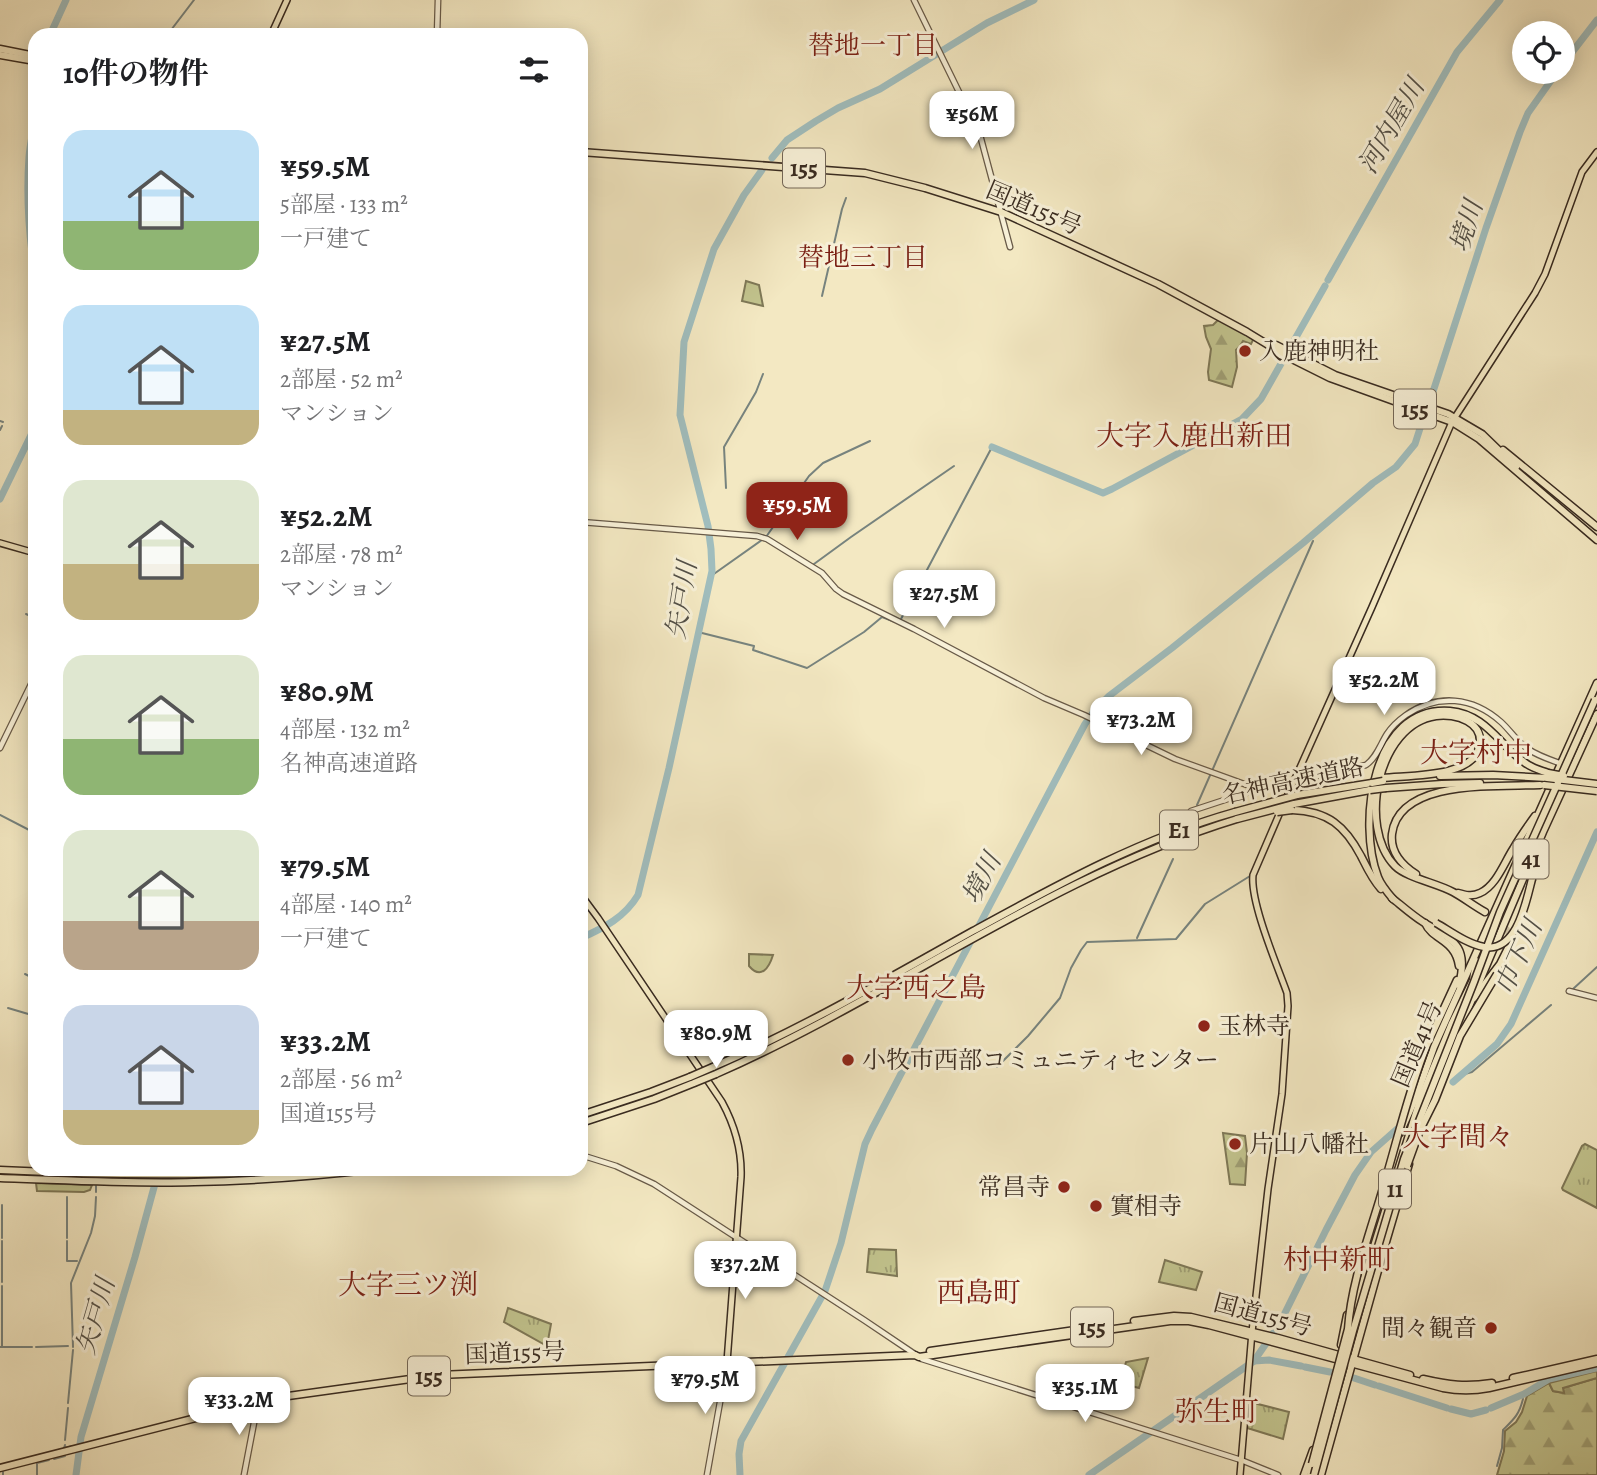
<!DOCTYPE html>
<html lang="ja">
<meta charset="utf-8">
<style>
:root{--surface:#fff;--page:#f6f6f6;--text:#202124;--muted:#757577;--accent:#8f2418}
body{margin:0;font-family:Alegreya,"Noto Serif JP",serif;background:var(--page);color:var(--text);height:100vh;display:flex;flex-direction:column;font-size:26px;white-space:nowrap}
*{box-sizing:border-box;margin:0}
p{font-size:23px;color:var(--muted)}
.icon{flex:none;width:38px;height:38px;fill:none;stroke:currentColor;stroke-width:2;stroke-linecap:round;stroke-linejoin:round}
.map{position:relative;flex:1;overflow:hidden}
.side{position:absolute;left:28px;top:28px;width:560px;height:1148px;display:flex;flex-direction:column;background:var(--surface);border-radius:21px;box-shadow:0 4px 18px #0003}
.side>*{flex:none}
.controls{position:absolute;left:1512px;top:21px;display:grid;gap:14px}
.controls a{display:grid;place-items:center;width:63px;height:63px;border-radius:50%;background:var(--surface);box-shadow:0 4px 18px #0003;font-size:35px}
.price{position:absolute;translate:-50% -60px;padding:0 16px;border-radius:14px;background:#fff;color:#222;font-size:23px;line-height:46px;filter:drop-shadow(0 2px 4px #0008)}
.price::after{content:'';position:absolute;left:50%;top:42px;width:21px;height:16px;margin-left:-10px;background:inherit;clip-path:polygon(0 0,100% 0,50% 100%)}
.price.current{background:var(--accent);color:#fff}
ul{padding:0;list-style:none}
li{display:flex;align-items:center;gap:21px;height:175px;padding:0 35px}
li span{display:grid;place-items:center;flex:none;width:196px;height:140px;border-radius:21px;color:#555}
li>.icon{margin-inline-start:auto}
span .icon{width:84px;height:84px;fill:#fffc;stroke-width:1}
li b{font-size:30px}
h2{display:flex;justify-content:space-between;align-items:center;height:84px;padding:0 35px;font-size:30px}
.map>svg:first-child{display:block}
.grass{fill:#c2c48e;stroke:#7e7857;stroke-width:2}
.forest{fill:url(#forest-firs);stroke:#7e7857;stroke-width:2}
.park{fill:url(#park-tufts);stroke:#7e7857;stroke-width:2}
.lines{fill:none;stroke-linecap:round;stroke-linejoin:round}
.stream{stroke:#77837e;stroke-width:2}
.river{stroke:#a0bdbd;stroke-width:7}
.highway-tunnel{stroke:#cec2a2;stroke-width:6;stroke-dasharray:6 3;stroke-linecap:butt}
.minor-casing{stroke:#685a48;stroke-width:7}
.major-casing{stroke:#392b20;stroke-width:8}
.highway-casing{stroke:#392b20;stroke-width:9}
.minor{stroke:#f7f0d7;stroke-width:4.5}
.major{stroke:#f3e8c2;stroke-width:5}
.highway{stroke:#f3e8c2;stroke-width:6}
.highway-bridge-casing{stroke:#392b20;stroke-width:9;stroke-linecap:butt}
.highway-bridge{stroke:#f3e8c2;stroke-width:6}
.poi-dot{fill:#8f2418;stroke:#f7f0d7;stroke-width:2.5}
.labels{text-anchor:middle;stroke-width:6;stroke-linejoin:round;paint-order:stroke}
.shield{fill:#f7f0d7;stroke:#726657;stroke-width:2}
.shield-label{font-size:23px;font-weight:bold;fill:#392b20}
.street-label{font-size:24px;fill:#392b20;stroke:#f7f0d7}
.poi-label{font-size:24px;fill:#392b20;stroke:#f7f0d7;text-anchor:start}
.neighbourhood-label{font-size:26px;fill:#7a1f14;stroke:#f7f0d7}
.water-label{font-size:26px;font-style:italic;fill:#535047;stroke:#f7f0d7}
.quarter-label{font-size:28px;fill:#7a1f14;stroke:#f7f0d7}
</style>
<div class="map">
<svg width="1597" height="1475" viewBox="0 0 1597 1475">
<defs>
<pattern id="forest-firs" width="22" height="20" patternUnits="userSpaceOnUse" patternTransform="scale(1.75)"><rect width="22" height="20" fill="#c2c48e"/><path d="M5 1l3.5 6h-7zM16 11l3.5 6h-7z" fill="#9f9f74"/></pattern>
<pattern id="park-tufts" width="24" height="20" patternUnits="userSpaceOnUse" patternTransform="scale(1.75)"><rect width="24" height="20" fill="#c2c48e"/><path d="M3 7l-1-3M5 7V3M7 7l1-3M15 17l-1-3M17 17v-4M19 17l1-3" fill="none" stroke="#9f9f74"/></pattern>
</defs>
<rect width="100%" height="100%" fill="#f3e8c2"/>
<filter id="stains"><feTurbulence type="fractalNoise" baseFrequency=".00286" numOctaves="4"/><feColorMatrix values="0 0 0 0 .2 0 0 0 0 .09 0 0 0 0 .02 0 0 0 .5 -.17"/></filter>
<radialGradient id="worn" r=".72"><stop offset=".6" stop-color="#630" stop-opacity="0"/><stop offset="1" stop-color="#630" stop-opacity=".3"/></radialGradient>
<path class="grass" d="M749,954L773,955C769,968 761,980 749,966Z"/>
<g class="forest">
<polygon points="1219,319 1254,338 1251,344 1243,341 1240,346 1236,350 1237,367 1232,387 1209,380 1208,372 1211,349 1206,337 1204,326 1213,325"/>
<polygon points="1223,1133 1245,1136 1247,1153 1245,1185 1230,1184"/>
<polygon points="36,1183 92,1185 90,1190 84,1192 37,1191"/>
<polygon points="1597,1378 1597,1475 1497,1475 1504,1451 1505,1431 1516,1422 1522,1412 1527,1396 1549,1383 1553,1391 1564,1393 1563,1388"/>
</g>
<g class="park">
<polygon points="746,281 759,285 763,306 742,301"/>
<polygon points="1585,1144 1597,1150 1597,1208 1563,1190 1562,1188 1582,1146"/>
<polygon points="869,1249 896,1250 897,1276 867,1272"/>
<polygon points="1165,1260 1202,1272 1196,1290 1159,1282"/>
<polygon points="508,1308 551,1324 547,1346 504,1322"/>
<polygon points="1148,1358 1139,1388 1120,1383 1126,1362"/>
<polygon points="1597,1371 1597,1378 1563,1388 1564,1393 1553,1391 1549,1383"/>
<polygon points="1246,1401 1289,1412 1283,1439 1244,1427"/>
</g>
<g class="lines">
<g class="stream">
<polyline points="168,34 194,0"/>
<polyline points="822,296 842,209 846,198"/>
<polyline points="0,421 3,422"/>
<polyline points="0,430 2,426"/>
<polyline points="726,488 724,447 756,392 763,374"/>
<polyline points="814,564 851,537 954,466"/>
<polyline points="711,576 766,537 809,476 823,463 870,441"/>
<polyline points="26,614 35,618"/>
<polyline points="901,619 992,447"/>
<polyline points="698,632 754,646 753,650 807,668 864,632 882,617 895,622"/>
<polyline points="32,689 35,690"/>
<polyline points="1197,805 1313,541"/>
<polyline points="0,815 35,833"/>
<polyline points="1137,938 1173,859"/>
<polyline points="25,974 35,979"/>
<polyline points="1573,989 1597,967"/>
<polyline points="8,1008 35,1016"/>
<polyline points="997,1067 1028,1036 1060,998 1071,968 1081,950 1087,942 1176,939 1205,904 1250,876"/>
<polyline points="1461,1075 1472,1072 1551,1005"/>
<polyline points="96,1170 97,1169"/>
<polyline points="96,1192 96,1186"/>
<polyline points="67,1197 67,1238"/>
<polyline points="2,1205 2,1238"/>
<polyline points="2,1241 2,1282"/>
<polyline points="67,1241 67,1261 77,1261"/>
<polyline points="2,1286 2,1347"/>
<polyline points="0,1347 32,1347"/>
<polyline points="36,1347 68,1346"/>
<polyline points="73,1347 71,1283 91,1233 95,1216 96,1197"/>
<polyline points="68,1403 73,1350"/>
<polyline points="65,1440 68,1408"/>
<polyline points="65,1445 64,1448 73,1446"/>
<polyline points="54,1459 65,1456"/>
<path d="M1497,1466L1502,1448L1503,1430C1514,1419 1519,1415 1523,1399"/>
<polyline points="3,1472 3,1475"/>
<polyline points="37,1475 37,1463 49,1460"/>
</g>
<g class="river">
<polyline points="50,35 66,0"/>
<polyline points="1563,64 1597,20"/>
<path d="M35,119C33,132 30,144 29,157C26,197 29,236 35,275"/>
<polyline points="772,158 787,140 816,121 838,108 880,89 987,23 1034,0"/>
<polyline points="1328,280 1457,52 1500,0"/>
<polyline points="1430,401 1486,228 1520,132 1528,113 1557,72"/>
<polyline points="992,447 1103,493 1112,489 1242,419 1261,399 1325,286"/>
<polyline points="0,499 32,433 35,421"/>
<path d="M581,938C604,928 625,917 638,895L669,768L712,571L711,549L708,526L680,415L684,342L714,249L744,195L762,170"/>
<polyline points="1453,1082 1497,1044 1511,1024 1597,832"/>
<polyline points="1254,1361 1269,1360 1301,1366"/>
<polyline points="1305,1367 1330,1372"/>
<polyline points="1354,1378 1375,1385"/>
<polyline points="1379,1386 1447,1408"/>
<polyline points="1491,1408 1524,1394 1549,1379 1597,1368"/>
<polyline points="1451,1409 1471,1414 1486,1410"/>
<polyline points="76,1475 81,1437 135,1257 159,1169"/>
<polyline points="740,1475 739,1454 741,1441 825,1291 841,1243 865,1144 872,1129 1085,724 1095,710 1109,696 1172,648 1303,543 1373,483 1396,467 1415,444 1424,416"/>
<polyline points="1089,1475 1254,1361 1280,1323 1326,1230 1355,1175 1371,1152 1397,1129"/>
</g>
<path class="highway-tunnel" d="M1485,912C1500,919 1509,925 1510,943"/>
<defs>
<g id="minor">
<polyline points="914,0 980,135 1010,247"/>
<polyline points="437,35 438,0"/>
<polyline points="581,522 757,536 767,539 822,573 836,589 843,594 914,629 1044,698 1084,715 1175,759 1258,789"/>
<polyline points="0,748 35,676"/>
<path d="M1191,811L1258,789L1366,765C1377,757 1380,745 1387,734C1392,726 1399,720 1406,715C1438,693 1473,697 1501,722C1510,730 1517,742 1528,749C1541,758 1558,762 1573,768"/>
<polyline points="1569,991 1597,998"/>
<polyline points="581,1155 616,1166 654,1184 864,1320 922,1359 1241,1460 1278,1475"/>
<polyline points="244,1475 258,1402"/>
<polyline points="707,1475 727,1363"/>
</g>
<g id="major">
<polyline points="271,35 287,0"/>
<polyline points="0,543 35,553"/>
<polyline points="1285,801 1372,607 1452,422 1535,293 1545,274 1582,172 1597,152"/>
<path d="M581,895L598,918L722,1102C735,1126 742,1149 741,1177L727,1362"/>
<path d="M1240,1475L1252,1332L1268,1189L1282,1094L1288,1006L1287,993C1277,965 1250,902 1253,875L1281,810"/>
</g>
<g id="highway">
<polyline points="0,49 35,56"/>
<polyline points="0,55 35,61"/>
<polyline points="581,152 865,173 925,188 1001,212 1158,284 1247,332 1288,357 1330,378 1452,422 1479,439 1597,540"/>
<polyline points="1276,345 1335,375 1448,414 1482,434 1516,467"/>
<polyline points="1503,450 1597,527"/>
<polyline points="1440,776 1493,775 1547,778"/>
<path d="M1383,778C1408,775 1471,778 1479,748C1486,722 1455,713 1436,716C1378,724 1357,827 1395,866C1407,878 1437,883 1453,892C1464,898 1474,906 1485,912"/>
<polyline points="1386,788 1442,784 1480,783"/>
<polyline points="1297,795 1372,783"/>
<polyline points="1294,804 1370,790"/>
<path d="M1292,810C1328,811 1345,826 1361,856C1367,868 1372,879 1381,889"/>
<path d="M1416,874C1402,865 1390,852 1392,834C1399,778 1500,787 1540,785"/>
<polyline points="1532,879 1534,857"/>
<path d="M1458,893C1465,895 1472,897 1480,893C1496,886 1504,863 1513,849C1520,837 1527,827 1535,816"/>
<path d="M1392,898C1402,906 1412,915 1423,922C1454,941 1469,945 1459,985"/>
<path d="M1393,899C1387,892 1381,885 1378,877C1357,823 1372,705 1450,711C1485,714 1499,744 1524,762C1531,768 1540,770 1548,773"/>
<path d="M1425,923C1433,941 1455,939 1459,966"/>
<polyline points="1474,998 1500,964 1509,946"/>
<polyline points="1454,1042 1543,832 1597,714"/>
<polyline points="1426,1047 1457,980"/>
<path d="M713,1067C803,1028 887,979 973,931C1057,885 1142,838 1235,812"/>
<path d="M716,1074C893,996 1050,876 1237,819"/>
<polyline points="581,1115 651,1092 690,1077"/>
<polyline points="581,1123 654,1099 694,1083"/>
<polyline points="1400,1133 1416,1097 1434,1047 1597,683"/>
<path d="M0,1170C103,1175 205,1177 308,1169"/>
<path d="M0,1178C65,1180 129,1184 194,1182C255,1181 316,1176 376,1169"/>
<polyline points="1352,1316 1420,1100 1452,1023 1473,980 1476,961"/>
<polyline points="1134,1321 1174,1316 1191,1317 1278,1338 1410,1375"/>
<polyline points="1341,1345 1347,1315"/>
<polyline points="930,1351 1089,1328"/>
<polyline points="1513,1378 1597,1359"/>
<path d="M1423,1379C1449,1385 1466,1387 1492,1383"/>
<path d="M0,1468L274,1398L439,1375L915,1355L919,1357L1170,1321H1189L1209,1325L1443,1388C1459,1391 1473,1391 1489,1388L1597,1363"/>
<polyline points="1304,1475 1313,1450"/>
<polyline points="1310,1475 1312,1464"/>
<polyline points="1321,1475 1386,1242 1409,1164"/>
</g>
</defs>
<use href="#minor" class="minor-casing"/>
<use href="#major" class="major-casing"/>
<use href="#highway" class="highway-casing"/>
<use href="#minor" class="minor"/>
<use href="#major" class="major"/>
<use href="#highway" class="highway"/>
<defs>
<g id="highway-bridge">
<polyline points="1548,773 1564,776"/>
<polyline points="1547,778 1597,784"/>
<polyline points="1372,783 1383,781"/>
<polyline points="1544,785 1597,791"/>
<polyline points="1370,790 1386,788"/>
<polyline points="1235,812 1297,795"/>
<polyline points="1277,812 1292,810"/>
<polyline points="1237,819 1294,804"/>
<path d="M1436,923C1450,931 1467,944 1484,947C1517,953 1526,902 1532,879"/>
<polyline points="690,1077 713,1067"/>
<polyline points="694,1083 716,1074"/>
<polyline points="1407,1166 1420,1130 1435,1100 1460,1036 1497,974"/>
<path d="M1312,1464L1348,1329C1351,1283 1370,1233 1383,1188C1397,1141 1408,1093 1426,1047"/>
<polyline points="1314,1475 1353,1331 1404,1159 1474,982 1500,912 1595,700"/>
</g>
</defs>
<use href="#highway-bridge" class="highway-bridge-casing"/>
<use href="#highway-bridge" class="highway-bridge"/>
</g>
<g class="poi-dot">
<circle cx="1245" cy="351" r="7"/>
<circle cx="1204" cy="1026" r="7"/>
<circle cx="848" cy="1060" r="7"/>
<circle cx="1235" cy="1144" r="7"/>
<circle cx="1064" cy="1187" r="7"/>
<circle cx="1096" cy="1206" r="7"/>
<circle cx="1491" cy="1328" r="7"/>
</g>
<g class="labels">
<g class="shield">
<rect x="783" y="148.5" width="42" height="39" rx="5"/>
<rect x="1394" y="389.5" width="42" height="39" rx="5"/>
<rect x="1160" y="810.5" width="38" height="39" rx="5"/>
<rect x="1513.5" y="839.5" width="35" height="39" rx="5"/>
<rect x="1379" y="1169.5" width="32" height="39" rx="5"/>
<rect x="1071" y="1307.5" width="42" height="39" rx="5"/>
<rect x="408" y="1356.5" width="42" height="39" rx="5"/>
</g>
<g class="shield-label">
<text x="804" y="176">155</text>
<text x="1415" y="417">155</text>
<text x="1179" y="838">E1</text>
<text x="1531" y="867">41</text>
<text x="1395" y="1197">11</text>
<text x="1092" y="1335">155</text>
<text x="429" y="1384">155</text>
</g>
<g class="street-label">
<text transform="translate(1034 208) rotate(23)" y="8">国道155号</text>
<text transform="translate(1293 781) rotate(-12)" y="8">名神高速道路</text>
<text transform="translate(1417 1044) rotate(-67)" y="8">国道41号</text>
<text transform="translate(1263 1315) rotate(15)" y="8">国道155号</text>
<text transform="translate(515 1353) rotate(-2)" y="8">国道155号</text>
</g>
<g class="poi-label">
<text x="1259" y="359">入鹿神明社</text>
<text x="1218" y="1034">玉林寺</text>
<text x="862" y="1068">小牧市西部コミュニティセンター</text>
<text x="1249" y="1152">片山八幡社</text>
<text x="1050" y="1195" text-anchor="end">常昌寺</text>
<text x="1110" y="1214">實相寺</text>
<text x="1477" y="1336" text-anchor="end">間々観音</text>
</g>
<g class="neighbourhood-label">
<text x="873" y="54">替地一丁目</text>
<text x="863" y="266">替地三丁目</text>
</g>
<g class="water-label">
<text transform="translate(1391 126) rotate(-60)" y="9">河内屋川</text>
<text transform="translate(1466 226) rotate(-72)" y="9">境川</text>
<text transform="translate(681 600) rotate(-81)" y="9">矢戸川</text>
<text transform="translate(981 878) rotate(-62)" y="9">境川</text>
<text transform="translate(1518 957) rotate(-66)" y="9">巾下川</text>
<text transform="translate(95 1316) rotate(-74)" y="9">矢戸川</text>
</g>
<g class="quarter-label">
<text x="1194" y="445">大字入鹿出新田</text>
<text x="1476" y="762">大字村中</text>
<text x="916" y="997">大字西之島</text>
<text x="1458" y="1146">大字間々</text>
<text x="1339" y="1269">村中新町</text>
<text x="408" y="1294">大字三ツ渕</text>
<text x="979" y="1302">西島町</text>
<text x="1217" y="1421">弥生町</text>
</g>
</g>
<rect width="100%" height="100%" filter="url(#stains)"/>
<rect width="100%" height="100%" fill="url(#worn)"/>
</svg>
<div class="controls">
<a><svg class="icon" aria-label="locate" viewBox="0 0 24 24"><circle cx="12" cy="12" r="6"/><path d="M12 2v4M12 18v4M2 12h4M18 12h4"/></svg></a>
</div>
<b class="price" style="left:972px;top:151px">¥56M</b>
<b class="price current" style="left:797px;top:542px">¥59.5M</b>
<b class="price" style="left:944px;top:630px">¥27.5M</b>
<b class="price" style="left:1384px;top:717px">¥52.2M</b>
<b class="price" style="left:1141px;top:757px">¥73.2M</b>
<b class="price" style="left:716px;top:1070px">¥80.9M</b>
<b class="price" style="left:745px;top:1301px">¥37.2M</b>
<b class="price" style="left:705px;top:1416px">¥79.5M</b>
<b class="price" style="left:1085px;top:1424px">¥35.1M</b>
<b class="price" style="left:239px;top:1437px">¥33.2M</b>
<section class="side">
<h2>10件の物件<svg class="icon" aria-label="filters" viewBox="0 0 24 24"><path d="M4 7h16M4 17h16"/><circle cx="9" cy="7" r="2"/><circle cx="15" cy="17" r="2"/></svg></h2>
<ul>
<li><span style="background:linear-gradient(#bfe0f5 65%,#8fb573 0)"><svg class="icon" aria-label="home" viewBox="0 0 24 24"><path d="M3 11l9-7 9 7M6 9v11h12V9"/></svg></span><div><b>¥59.5M</b><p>5部屋 · 133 m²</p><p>一戸建て</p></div></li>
<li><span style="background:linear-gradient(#bfe0f5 75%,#c2b280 0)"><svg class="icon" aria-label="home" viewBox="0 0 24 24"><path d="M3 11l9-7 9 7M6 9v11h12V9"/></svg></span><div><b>¥27.5M</b><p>2部屋 · 52 m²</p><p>マンション</p></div></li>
<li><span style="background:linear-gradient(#dfe7d0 60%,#c2b280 0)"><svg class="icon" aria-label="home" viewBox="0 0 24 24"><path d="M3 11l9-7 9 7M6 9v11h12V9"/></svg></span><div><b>¥52.2M</b><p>2部屋 · 78 m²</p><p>マンション</p></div></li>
<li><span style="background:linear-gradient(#dfe7d0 60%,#8fb573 0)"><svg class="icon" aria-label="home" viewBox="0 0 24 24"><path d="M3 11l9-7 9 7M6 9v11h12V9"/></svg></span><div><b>¥80.9M</b><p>4部屋 · 132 m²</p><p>名神高速道路</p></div></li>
<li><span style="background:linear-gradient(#dfe7d0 65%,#b9a48a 0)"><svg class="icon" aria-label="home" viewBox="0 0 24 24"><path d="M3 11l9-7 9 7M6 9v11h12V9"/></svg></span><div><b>¥79.5M</b><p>4部屋 · 140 m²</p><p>一戸建て</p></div></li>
<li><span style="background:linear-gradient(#c9d6e8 75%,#c2b280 0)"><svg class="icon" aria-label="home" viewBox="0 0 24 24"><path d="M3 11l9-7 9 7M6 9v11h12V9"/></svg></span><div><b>¥33.2M</b><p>2部屋 · 56 m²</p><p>国道155号</p></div></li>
</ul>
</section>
</div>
